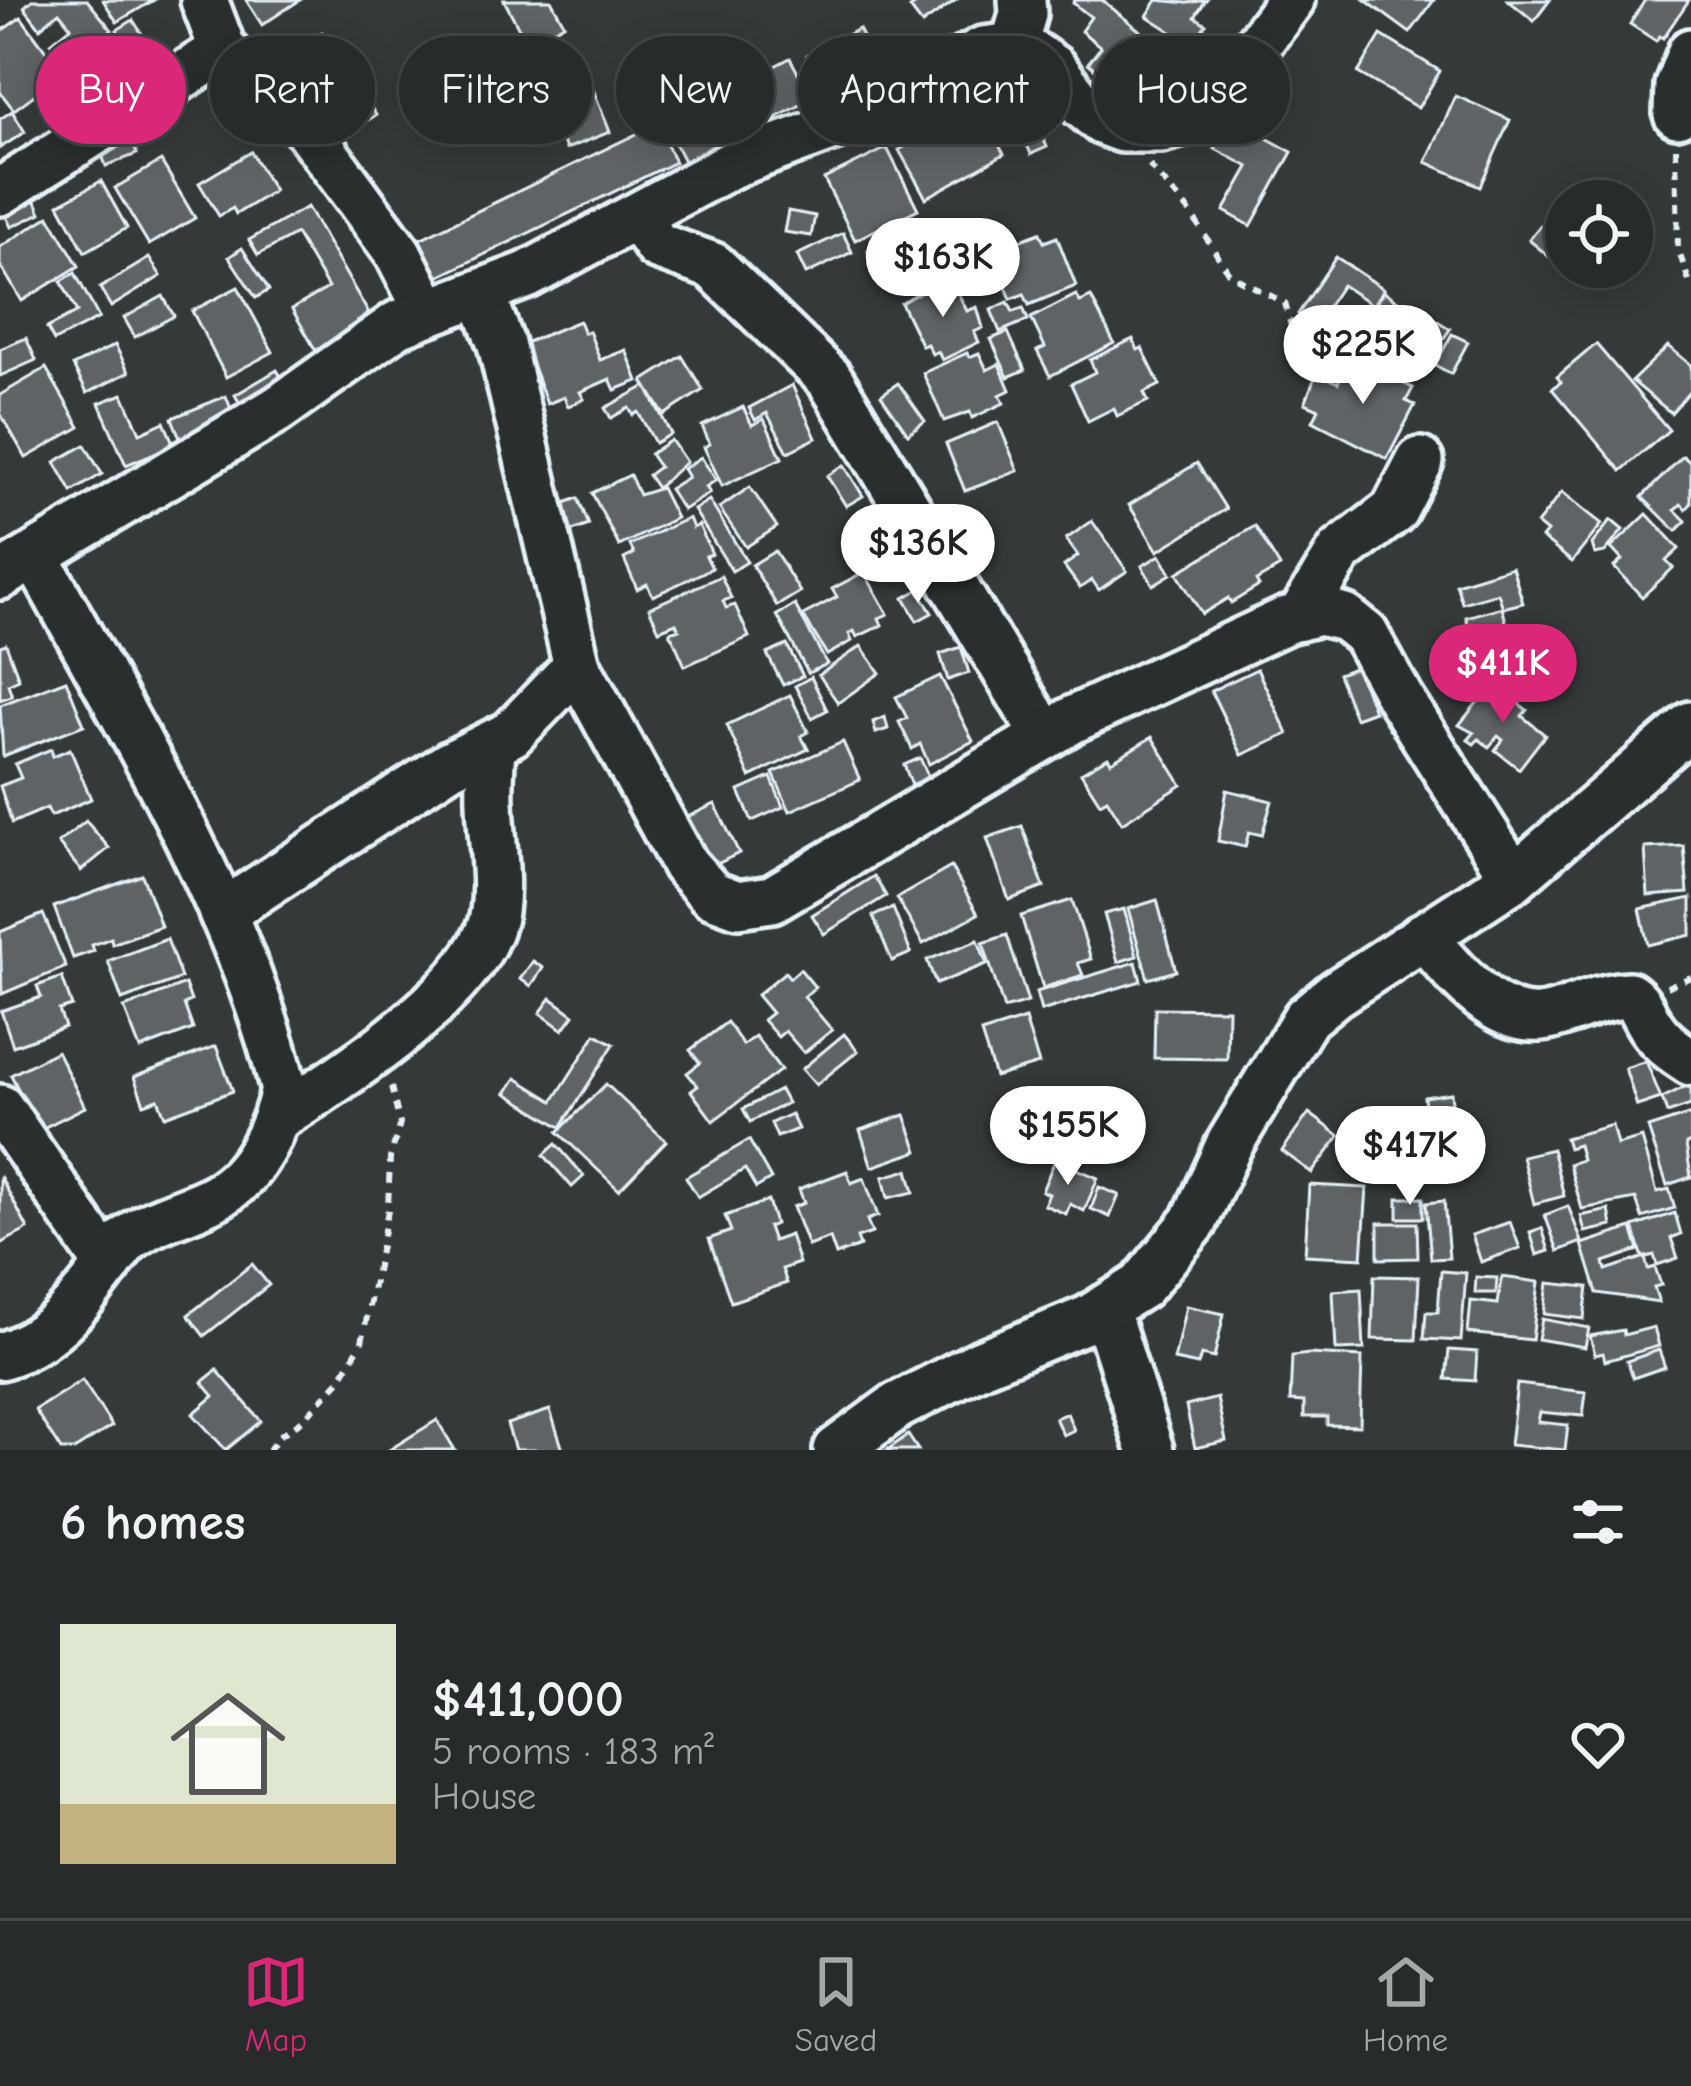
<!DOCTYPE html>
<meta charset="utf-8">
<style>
:root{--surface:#282b2c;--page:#303334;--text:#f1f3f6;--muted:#a5a7a9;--line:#444748;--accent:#db2777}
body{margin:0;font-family:"Comic Neue",sans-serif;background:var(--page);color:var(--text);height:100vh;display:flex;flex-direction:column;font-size:45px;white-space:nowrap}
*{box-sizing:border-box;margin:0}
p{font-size:39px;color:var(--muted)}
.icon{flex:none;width:66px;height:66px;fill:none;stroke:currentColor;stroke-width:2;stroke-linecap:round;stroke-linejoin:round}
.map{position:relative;height:1450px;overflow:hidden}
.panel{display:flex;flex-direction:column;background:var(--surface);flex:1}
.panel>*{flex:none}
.hud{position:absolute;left:36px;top:36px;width:1620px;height:108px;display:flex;gap:24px}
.controls{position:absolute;left:1545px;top:180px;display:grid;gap:24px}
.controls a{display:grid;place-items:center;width:108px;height:108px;border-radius:50%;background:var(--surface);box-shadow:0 6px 30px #0003,0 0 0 3px var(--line);font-size:60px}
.price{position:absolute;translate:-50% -102px;padding:0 27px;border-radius:42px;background:#fff;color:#222;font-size:39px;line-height:78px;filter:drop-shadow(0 3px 6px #0008)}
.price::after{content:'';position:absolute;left:50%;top:72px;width:36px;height:27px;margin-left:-18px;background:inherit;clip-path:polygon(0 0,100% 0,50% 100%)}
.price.selected{background:var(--accent);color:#fff}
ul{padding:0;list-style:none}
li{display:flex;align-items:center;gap:36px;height:300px;padding:0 60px}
li span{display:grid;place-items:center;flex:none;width:336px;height:240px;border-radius:0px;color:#555}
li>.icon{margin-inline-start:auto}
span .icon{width:144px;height:144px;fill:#fffc;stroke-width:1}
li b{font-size:51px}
h2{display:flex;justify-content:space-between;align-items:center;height:144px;padding:0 60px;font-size:51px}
.tag{padding:0 42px;border-radius:54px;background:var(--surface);box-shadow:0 6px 30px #0003,0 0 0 3px var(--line);font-size:42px;line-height:108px}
.tag.selected{background:var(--accent);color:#fff}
.tabs{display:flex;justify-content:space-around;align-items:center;height:168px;border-top:3px solid var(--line);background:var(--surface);font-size:33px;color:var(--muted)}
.tabs a{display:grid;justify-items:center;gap:6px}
.tabs .selected{color:var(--accent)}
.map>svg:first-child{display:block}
.building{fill:#5f6365;stroke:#e8f1f8;stroke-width:3}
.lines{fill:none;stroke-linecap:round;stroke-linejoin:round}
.minor-casing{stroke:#e8f1f8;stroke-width:54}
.path{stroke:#e8f1f8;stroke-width:6;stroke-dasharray:9 9;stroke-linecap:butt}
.minor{stroke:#2a2d2e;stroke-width:45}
</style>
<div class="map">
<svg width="1691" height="1450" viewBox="0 0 1691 1450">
<rect width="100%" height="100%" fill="#35393a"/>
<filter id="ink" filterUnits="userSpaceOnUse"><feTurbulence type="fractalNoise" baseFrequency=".00833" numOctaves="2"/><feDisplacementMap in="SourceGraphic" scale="24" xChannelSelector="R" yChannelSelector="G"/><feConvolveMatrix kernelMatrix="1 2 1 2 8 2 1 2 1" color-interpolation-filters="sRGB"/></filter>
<g filter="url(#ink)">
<g class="building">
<polygon points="32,0 87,0 112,30 70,65 51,43 71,27 59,12 40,28 24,7"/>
<polygon points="103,0 154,0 117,22"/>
<polygon points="246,0 300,0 262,25"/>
<polygon points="504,0 551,0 564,24 527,44"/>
<polygon points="922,0 956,0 922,24 910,8"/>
<polygon points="1075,0 1102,0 1164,50 1150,66 1142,60 1128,77 1110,63 1101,74 1088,63 1101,47 1081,31 1091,17 1073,3"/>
<polygon points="1157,0 1187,3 1206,0 1195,17 1206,24 1192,45 1147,16"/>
<polygon points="1365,0 1434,0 1410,33"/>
<polygon points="1508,0 1550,0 1534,21"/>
<polygon points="1645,0 1689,0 1663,38 1659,36 1656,41 1630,24"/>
<polygon points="21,17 63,74 14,110 0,92 0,32"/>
<polygon points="133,20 146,40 129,50 117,30"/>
<polygon points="859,29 880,71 828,97 807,55"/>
<polygon points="322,32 376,115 336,140 282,58"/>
<polygon points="1381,35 1440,71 1418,108 1358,73"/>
<polygon points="790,58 812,99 686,165 665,124"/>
<polygon points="1141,65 1151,71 1139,88 1129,81"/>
<polygon points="589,79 610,132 566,149 545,97"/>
<polygon points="1126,86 1140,95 1135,103 1121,94"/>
<polygon points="1456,96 1510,120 1480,186 1426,162"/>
<polygon points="977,107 1004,154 926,198 899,150"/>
<polygon points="12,111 25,132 0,148 0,119"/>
<polygon points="1033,115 1047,147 1031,154 1017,122"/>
<polygon points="1232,119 1292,152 1251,226 1224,211 1249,167 1215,149"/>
<polygon points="657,124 675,162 436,278 418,240"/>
<polygon points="127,127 137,154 106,166 96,139"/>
<polygon points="887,148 918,209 855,240 824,179"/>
<polygon points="251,152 274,191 236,214 233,208 219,216 199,183"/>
<polygon points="161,161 195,218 149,245 115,188"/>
<polygon points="101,181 127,228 85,252 59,204"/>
<polygon points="32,192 41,213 11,227 1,206"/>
<polygon points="1566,195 1574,201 1566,201 1566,267 1602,267 1586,287 1529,240"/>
<polygon points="307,207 372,319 316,351 292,309 328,288 296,234 258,255 249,240"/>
<polygon points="788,211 815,216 811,236 784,232"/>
<polygon points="49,216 79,266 22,301 0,265 0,247"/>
<polygon points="912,228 918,246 932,241 943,273 909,285 907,277 881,287 868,251 890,244 887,236"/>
<polygon points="843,233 852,252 806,274 797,255"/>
<polygon points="1040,233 1044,242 1057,237 1076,286 1029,305 1024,294 1011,299 995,260 1011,254 1007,245"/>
<polygon points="242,248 269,290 256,298 229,257"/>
<polygon points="1336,257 1384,289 1373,305 1342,285 1315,325 1298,314"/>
<polygon points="149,258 161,276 111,307 100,288"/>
<polygon points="75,273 99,318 54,341 47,328 77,312 61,281"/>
<polygon points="937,282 941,289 953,283 967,311 977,307 983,328 974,332 979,342 942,360 938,351 932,354 927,344 922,346 901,303"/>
<polygon points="238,287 273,352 226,377 192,311"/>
<polygon points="1384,291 1418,316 1422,311 1450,329 1416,381 1352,340"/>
<polygon points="1076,295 1080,302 1091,297 1114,343 1050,376 1037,351 1045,347 1031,318"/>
<polygon points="163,296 174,316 135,337 124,318"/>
<polygon points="1008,302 1013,312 1023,308 1028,320 1000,332 991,310"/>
<polygon points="579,321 584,333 589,331 600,360 626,350 638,381 615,390 610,379 580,392 584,399 568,406 564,397 547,404 530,359 521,362 515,347"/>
<polygon points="1008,332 1025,370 1008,377 991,339"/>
<polygon points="1452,334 1468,342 1451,374 1435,365"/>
<polygon points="26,338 36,360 0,376 0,349"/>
<polygon points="1133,339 1138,350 1142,348 1160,385 1144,393 1148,401 1117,416 1114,408 1088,421 1071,384 1095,372 1090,360"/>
<polygon points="1596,344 1669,430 1621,471 1552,389 1561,382 1557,377"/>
<polygon points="115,345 129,372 87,393 73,366"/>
<polygon points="1668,346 1691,365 1691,390 1671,413 1632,381"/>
<polygon points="967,353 969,357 979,353 987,370 999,364 1010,390 1000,395 1004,403 972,418 970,412 944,421 923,373"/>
<polygon points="682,356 703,390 664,415 643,381"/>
<polygon points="1350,358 1413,388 1406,401 1415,405 1387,459 1313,421 1319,409 1305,403 1317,372 1338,383"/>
<polygon points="46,368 80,427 26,458 0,413 0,395"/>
<polygon points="277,370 291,394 249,419 235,395"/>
<polygon points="898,383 925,421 908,434 881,395"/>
<polygon points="792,385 816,438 788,452 767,413 755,420 749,408"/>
<polygon points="646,386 671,434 655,443 638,412 633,415 629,408 611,418 605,408"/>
<polygon points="123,394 140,433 164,422 174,445 126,465 99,403"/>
<polygon points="226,396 234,417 180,438 172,418"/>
<polygon points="743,407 752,425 764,419 782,458 722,486 704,447 710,444 702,426"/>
<polygon points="998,422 1018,471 965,491 946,444"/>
<polygon points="671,440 686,462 657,488 648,475 659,467 650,454"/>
<polygon points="85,445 102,474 72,492 55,462"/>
<polygon points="1683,456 1691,463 1691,504 1686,509 1681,504 1675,510 1686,521 1676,531 1642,497"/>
<polygon points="701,457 716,480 706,487 710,493 683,510 669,489 688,477 683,469"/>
<polygon points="1197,463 1226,509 1158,551 1129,505"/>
<polygon points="844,465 863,496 846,506 827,476"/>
<polygon points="630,475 639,495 661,488 676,518 619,546 592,493"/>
<polygon points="750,487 777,527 746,547 719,508"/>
<polygon points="1562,492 1602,524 1572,562 1542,538 1547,532 1537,524"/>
<polygon points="578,498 589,525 567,533 557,506"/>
<polygon points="709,500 747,562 732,571 694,510"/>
<polygon points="1647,514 1679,549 1666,561 1673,568 1642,597 1614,567 1622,560 1611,548"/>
<polygon points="689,518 693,528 699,525 712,554 706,556 712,568 653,596 647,584 637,589 624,559 634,554 630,545"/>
<polygon points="1611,520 1623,530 1605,552 1595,554 1592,544"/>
<polygon points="1092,521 1127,571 1099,590 1092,580 1080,588 1064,566 1078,556 1066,539"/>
<polygon points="1255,526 1280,567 1256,581 1259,586 1231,603 1228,598 1202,614 1177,573"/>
<polygon points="775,551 800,592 777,606 752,565"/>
<polygon points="1160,555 1171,574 1153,585 1142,566"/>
<polygon points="1512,567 1523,603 1503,608 1498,593 1462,603 1456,584"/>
<polygon points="864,572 888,614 879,618 882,625 857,637 854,631 849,634 852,641 827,655 803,615 837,597 832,589"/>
<polygon points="721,576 731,598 723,601 726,608 735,605 749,637 685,666 670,632 679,629 676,623 659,630 649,608"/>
<polygon points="918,590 932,613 917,621 904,598"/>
<polygon points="795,605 827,664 808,673 777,615"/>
<polygon points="1502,607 1514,651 1478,661 1466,617"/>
<polygon points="6,644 19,679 8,684 12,696 0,700 0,646"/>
<polygon points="787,645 803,676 783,685 767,654"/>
<polygon points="861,646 880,673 838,703 819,675"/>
<polygon points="961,647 969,673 948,680 940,654"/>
<polygon points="1357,667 1374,711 1355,718 1338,674"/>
<polygon points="1257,669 1288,734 1242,755 1211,691"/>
<polygon points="940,676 973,741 929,764 920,744 912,749 899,722 907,718 896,697"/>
<polygon points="811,677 827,710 812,718 795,686"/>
<polygon points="66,680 84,725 3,756 0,705"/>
<polygon points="1493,683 1527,710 1522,716 1545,735 1519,769 1495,750 1503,740 1498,736 1489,747 1479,739 1474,744 1468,740 1474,733 1459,725"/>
<polygon points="790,695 808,732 801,736 808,749 750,777 727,725"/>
<polygon points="885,717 888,729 876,733 873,722"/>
<polygon points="1152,737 1182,785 1122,823 1107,799 1100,803 1081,773 1108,757 1111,762"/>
<polygon points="843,742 860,780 790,811 773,773"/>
<polygon points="51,749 53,756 70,749 91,799 51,816 47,808 12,823 0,786 21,778 15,764"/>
<polygon points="920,758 929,778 912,785 904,765"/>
<polygon points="771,777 783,807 752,821 739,791"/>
<polygon points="1227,790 1272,801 1262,835 1249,832 1245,847 1218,841"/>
<polygon points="715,804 739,853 703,871 679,821"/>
<polygon points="86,821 109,848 81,871 58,843"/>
<polygon points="1022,826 1044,887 1009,900 987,838"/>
<polygon points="1684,846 1688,893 1648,896 1645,848"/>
<polygon points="951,867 978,914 923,944 897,898"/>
<polygon points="142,875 161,926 112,944 111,938 92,945 94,951 73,958 54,907"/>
<polygon points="874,876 886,896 824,934 812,915"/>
<polygon points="1691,898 1691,935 1648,945 1640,909"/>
<polygon points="1072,900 1091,959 1078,963 1083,975 1043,988 1021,916"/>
<polygon points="1157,900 1176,971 1148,979 1128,909"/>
<polygon points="893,908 911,953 892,961 873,916"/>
<polygon points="1124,909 1137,956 1118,962 1104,914"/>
<polygon points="43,914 66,967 2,994 0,932"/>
<polygon points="1007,935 1028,1002 1004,1009 983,943"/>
<polygon points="167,939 181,978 122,1000 108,961"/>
<polygon points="978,940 987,964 936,984 927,960"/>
<polygon points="533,961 543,968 531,986 520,979"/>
<polygon points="1136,962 1141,981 1041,1011 1036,992"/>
<polygon points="800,969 815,987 804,997 832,1030 804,1053 785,1031 778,1037 763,1020 772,1013 757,995 785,972 790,978"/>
<polygon points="62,977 72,1006 59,1010 65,1027 13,1046 1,1011 41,997 37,986"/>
<polygon points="185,984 191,1001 184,1004 193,1029 140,1049 124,1008"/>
<polygon points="551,998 574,1015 563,1030 540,1013"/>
<polygon points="1155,1008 1228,1009 1227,1059 1154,1058"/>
<polygon points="1025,1019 1039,1064 995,1077 981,1033"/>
<polygon points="727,1022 743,1045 755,1036 781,1070 713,1121 691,1091 698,1086 687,1073 700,1063 690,1050"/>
<polygon points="596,1034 614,1044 561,1127 506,1093 516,1078 553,1101"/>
<polygon points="844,1034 858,1051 816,1085 802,1069"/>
<polygon points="216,1046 233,1091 165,1116 158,1099 144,1104 134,1077"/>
<polygon points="57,1051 85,1107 39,1130 11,1075"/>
<polygon points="1646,1061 1661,1098 1637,1106 1625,1068"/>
<polygon points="606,1084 666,1141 619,1190 558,1132"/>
<polygon points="1691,1084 1691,1105 1667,1113 1662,1098"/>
<polygon points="780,1090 787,1103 750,1122 743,1109"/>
<polygon points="1451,1093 1453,1112 1426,1115 1424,1097"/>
<polygon points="1140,1108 1147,1135 1126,1141 1118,1115"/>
<polygon points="1309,1113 1340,1136 1312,1173 1282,1151"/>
<polygon points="791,1114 798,1129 777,1137 771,1123"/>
<polygon points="1691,1114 1691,1142 1686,1144 1691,1177 1667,1185 1648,1128"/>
<polygon points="905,1115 918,1151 872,1167 860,1130"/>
<polygon points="1612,1125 1617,1145 1642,1138 1657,1192 1669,1189 1675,1208 1642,1218 1636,1199 1582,1209 1569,1164 1582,1160 1578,1145 1568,1148 1565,1138"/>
<polygon points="1424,1129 1437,1164 1415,1171 1403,1136"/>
<polygon points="749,1140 771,1179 756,1188 745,1169 698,1197 686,1177"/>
<polygon points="556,1144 584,1176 572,1187 544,1155"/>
<polygon points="1552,1149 1564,1196 1534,1204 1522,1156"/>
<polygon points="1055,1160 1098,1178 1084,1211 1070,1204 1066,1214 1044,1205 1049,1194 1042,1191"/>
<polygon points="908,1170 914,1192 888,1198 883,1177"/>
<polygon points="847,1171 851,1183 864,1178 878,1216 867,1220 872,1233 857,1238 860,1246 836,1255 830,1238 808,1246 793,1207 804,1203 799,1189"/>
<polygon points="0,1176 28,1229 0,1244"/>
<polygon points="1309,1185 1367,1188 1362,1258 1305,1255"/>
<polygon points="1099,1187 1119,1195 1110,1217 1091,1209"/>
<rect x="1398" y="1198" width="25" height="20"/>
<polygon points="768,1201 775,1224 768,1227 773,1241 790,1235 799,1263 782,1269 787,1283 731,1302 709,1239 731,1231 725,1216"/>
<polygon points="1444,1201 1449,1258 1431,1259 1426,1203"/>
<polygon points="1568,1206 1582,1242 1558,1251 1545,1215"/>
<polygon points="1609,1210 1612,1226 1585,1232 1581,1216"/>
<polygon points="1675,1213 1681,1234 1671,1238 1678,1258 1657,1265 1654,1255 1643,1258 1633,1227"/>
<polygon points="1510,1222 1520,1248 1481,1262 1472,1235"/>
<polygon points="1378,1223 1417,1223 1418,1258 1378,1259"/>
<polygon points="1542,1228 1549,1251 1537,1255 1530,1232"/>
<polygon points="1632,1228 1639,1250 1604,1262 1606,1270 1645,1257 1648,1269 1655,1267 1661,1285 1654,1287 1659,1302 1597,1293 1582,1244"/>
<polygon points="252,1264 269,1285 204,1336 188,1315"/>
<polygon points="1441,1271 1466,1273 1461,1341 1424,1339 1426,1312 1438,1312"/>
<polygon points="1374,1276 1419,1277 1416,1340 1372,1339"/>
<polygon points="1476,1277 1497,1278 1496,1293 1475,1293"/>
<polygon points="1502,1277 1539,1282 1532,1340 1468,1333 1471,1301 1498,1304"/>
<polygon points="1548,1283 1588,1287 1584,1319 1544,1314"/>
<polygon points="1361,1289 1364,1349 1336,1350 1333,1291"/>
<polygon points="1186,1306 1224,1314 1214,1358 1201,1355 1198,1365 1174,1360"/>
<polygon points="1542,1319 1589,1328 1585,1347 1538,1339"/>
<polygon points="1654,1327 1659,1346 1605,1361 1603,1353 1595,1355 1590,1336 1623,1330 1624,1335"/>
<polygon points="1449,1350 1477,1352 1475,1381 1446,1379"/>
<polygon points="1659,1350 1665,1367 1633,1378 1627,1361"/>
<polygon points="1309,1354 1362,1357 1360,1426 1327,1425 1327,1417 1304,1417 1304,1402 1290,1401 1292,1356"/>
<polygon points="217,1370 261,1421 226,1450 193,1414 214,1396 202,1382"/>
<polygon points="82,1380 112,1426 74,1450 61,1450 35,1410"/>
<polygon points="1517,1384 1586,1392 1583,1416 1540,1412 1538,1422 1568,1425 1565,1450 1510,1445"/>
<polygon points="1217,1398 1226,1441 1195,1448 1186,1406"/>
<polygon points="550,1410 563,1450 515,1450 507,1424"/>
<polygon points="1067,1413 1074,1430 1063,1435 1055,1418"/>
<polygon points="437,1420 455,1450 389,1450"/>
<polygon points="908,1435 918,1450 887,1450"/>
</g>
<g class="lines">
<defs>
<g id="minor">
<polyline points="204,0 223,50 305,126 398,253 428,312"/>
<polyline points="1014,46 1023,14 1022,0"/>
<polyline points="1677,114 1678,85 1691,52"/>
<polyline points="0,192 223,50"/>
<polyline points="637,217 657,246 713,266 829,378 1045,736"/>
<polyline points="482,295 501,344 577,666 685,865 711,894 738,904 772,899 1074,719 1287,620 1320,612 1345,618 1365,634 1400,698 1514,878"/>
<polyline points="0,576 278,409 398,324 527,275 731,165 858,118 983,50 1014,46 1034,55 1053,68 1081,104 1103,122 1122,129 1161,129 1179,124 1230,81 1291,0"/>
<polyline points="1300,617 1340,552 1394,511 1420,461"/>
<polyline points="222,913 449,765 511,734 577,666"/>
<path d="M1423,936C1457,973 1499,1033 1555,1015C1581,1007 1602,996 1629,995C1642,1004 1643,1016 1652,1028C1662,1043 1677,1053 1691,1062"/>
<polyline points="0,1108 108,1265"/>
<path d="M278,1117C340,1079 483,988 494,912C499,876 491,838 490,802C489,784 491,765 492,747"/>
<polyline points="1105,1308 1150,1450"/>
<path d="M0,1356C47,1343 76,1308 104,1270C111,1261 118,1249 126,1241C153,1217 187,1213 217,1196C255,1175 275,1130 284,1090C237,900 129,728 36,557"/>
<polyline points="837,1450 897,1406 981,1363 1088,1319 1141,1286 1194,1222 1229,1145 1306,1018 1335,994 1514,878 1691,725"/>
</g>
</defs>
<use href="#minor" class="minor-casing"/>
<g class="path">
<polyline points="1676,148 1678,249 1691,287"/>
<polyline points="1149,165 1190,212 1230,275 1285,303 1299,357"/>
<polyline points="1667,987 1691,977"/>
<polyline points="269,1450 279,1436 303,1420 339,1381 362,1342 388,1210 390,1158 400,1124 391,1087"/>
</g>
<use href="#minor" class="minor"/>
</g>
</g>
</svg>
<div class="controls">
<a><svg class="icon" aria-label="locate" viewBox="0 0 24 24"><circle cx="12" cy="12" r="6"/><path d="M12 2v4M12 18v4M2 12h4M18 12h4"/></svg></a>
</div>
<b class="price" style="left:943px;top:320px">$163K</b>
<b class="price" style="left:1363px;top:407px">$225K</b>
<b class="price" style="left:918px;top:606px">$136K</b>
<b class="price selected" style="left:1503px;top:726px">$411K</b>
<b class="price" style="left:1068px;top:1188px">$155K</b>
<b class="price" style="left:1410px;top:1208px">$417K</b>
<div class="hud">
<a class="tag selected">Buy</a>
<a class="tag">Rent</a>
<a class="tag">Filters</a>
<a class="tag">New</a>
<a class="tag">Apartment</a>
<a class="tag">House</a>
</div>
</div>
<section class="panel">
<h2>6 homes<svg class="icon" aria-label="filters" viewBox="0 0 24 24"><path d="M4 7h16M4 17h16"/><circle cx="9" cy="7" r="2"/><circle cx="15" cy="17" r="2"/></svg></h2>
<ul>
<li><span style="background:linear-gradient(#dfe7d0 75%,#c2b280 0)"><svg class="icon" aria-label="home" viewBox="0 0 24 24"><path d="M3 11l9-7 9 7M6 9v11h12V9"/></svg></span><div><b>$411,000</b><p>5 rooms · 183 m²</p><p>House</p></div><svg class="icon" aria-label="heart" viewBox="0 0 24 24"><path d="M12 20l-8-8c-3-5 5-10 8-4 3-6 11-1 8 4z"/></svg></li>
</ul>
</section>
<nav class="tabs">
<a class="selected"><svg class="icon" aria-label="map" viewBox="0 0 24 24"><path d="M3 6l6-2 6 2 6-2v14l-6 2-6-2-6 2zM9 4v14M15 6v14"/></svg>Map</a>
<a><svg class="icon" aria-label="saved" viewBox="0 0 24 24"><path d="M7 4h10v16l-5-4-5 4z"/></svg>Saved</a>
<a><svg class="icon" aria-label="home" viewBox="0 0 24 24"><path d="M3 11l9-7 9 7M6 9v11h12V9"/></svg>Home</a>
</nav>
